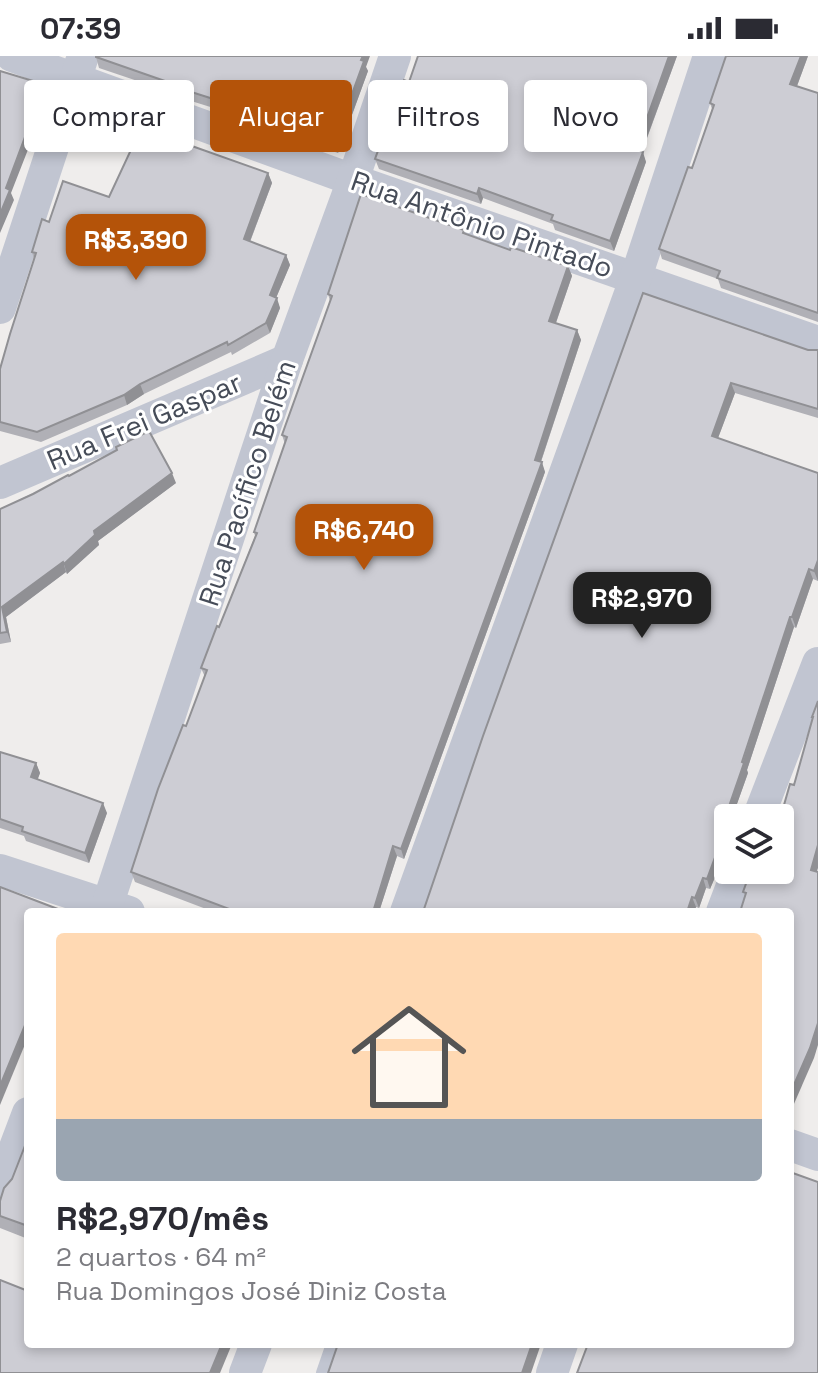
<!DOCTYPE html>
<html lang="pt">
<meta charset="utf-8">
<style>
:root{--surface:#fff;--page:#f2f2f3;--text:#2b2b33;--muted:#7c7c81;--accent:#b45309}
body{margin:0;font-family:"Space Grotesk",sans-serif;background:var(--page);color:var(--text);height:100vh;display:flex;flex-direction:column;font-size:30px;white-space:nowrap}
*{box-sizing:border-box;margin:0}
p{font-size:26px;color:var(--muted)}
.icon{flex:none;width:44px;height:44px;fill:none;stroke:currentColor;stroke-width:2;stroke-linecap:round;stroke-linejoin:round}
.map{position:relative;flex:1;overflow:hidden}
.side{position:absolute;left:24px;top:852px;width:770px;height:440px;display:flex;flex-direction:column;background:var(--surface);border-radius:8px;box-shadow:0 4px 12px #0003}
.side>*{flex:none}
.guide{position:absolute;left:24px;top:24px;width:770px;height:72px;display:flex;gap:16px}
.tools{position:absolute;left:714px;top:748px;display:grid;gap:16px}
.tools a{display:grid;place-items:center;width:80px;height:80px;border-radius:8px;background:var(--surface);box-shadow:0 4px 12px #0003;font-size:40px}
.price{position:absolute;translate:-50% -68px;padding:0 18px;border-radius:16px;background:var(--accent);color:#fff;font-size:26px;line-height:52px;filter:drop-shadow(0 2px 4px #0008)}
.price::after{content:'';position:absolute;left:50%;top:48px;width:24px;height:18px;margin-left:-12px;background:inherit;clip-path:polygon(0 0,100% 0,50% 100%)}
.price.active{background:#222;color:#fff}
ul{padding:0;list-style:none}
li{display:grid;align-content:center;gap:16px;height:424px;padding:0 32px}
li span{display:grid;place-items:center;height:248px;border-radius:8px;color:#555}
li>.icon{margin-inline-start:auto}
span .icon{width:144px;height:144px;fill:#fffc;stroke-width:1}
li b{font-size:34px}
.chip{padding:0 28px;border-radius:8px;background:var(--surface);box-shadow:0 4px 12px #0003;font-size:28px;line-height:72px}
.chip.active{background:var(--accent);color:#fff}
.status{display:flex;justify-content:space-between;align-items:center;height:56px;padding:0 40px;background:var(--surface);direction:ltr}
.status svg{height:22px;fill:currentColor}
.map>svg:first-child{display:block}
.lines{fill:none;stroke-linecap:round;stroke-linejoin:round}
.lane{stroke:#c1c5d1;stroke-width:16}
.street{stroke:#c1c5d1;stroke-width:32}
.wall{fill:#b0b0b6}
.shaded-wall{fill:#909094}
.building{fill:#cdcdd4;stroke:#909094;stroke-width:2}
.labels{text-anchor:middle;stroke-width:6;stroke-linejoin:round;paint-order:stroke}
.street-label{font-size:28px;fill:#464c58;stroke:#fff}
</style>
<div class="status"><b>07:39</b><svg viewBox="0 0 49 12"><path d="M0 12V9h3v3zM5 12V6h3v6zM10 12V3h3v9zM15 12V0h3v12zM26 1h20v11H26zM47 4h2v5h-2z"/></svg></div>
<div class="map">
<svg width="818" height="1317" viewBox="0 0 818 1317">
<rect width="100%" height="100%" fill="#efedec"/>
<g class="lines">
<polyline class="lane" points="324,1317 334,1288"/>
<g class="street">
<polyline points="12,0 353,124 818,286"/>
<polyline points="0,252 83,0"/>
<polyline points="0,427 287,304"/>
<polyline points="758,762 818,607"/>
<polyline points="0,814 129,856"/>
<polyline points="105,856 287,304 353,124 395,0"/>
<polyline points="406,856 636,221 709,0"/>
<polyline points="722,856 738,814"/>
<polyline points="790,1089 818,1099"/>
<polyline points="0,1131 28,1057"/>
<polyline points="245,1317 256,1288"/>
<polyline points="552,1317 562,1288"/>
</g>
</g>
<g class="wall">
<polygon points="677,0 642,96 646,106 614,195 555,174 553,168 483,142 481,148 379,113 375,103 409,26"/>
<polygon points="808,0 797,30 818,37 818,266 721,232 718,223 662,203 659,193 692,112 712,53 710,47"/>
<polygon points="96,1 366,11 368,15 338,97 254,68 252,64 188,44 188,42 99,12"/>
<polygon points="189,89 268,117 272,127 250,186 286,199 290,209 276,242 280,252 270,277 232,299 231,296 144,338 127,349 41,386 0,375 0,313 34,203 32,196 49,166 109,141"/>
<polygon points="464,174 466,178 510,194 568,210 572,220 556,267 577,274 581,284 541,406 545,416 404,803 397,800 379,856 214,856 135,826 131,816 205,621 201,612 219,571 255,480 254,476 285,388 282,379 330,245 328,238"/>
<polygon points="643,237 808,294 818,294 818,362 735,337 718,382 818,417 818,525 813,523 796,572 794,571 747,714 748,717 724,784 728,785 728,799 721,807 710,833 706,832 699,852 696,851 694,856 423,856"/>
<polygon points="69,420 176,427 98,485 99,489 67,518 66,516 6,561 11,586 0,588 0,453"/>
<polygon points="0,696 36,707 40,717 37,724 107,757 89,807 26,785 24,780 0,772"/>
<polygon points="28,1082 28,1183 0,1172 0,1145 12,1123"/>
</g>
<g class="shaded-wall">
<polygon points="363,0 370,0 366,11 368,15 338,97 334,87"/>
<polygon points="669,0 677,0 639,103 636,93"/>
<polygon points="801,0 808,0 794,38 790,28"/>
<polygon points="43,28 47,38 30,92 26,82"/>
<polygon points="25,81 29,91 11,137 14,144 0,177 0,158 6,132"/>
<polygon points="643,96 646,106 614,195 610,185"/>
<polygon points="268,117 272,127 247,193 244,183"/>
<polygon points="479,132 483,142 481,148 477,138"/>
<polygon points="286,199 290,209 273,249 270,239"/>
<polygon points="568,210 572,220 553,275 549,265"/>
<polygon points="277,242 280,252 270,277 266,267"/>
<polygon points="577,274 581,284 538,414 535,404"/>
<polygon points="731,327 735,337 715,390 712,380"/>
<polygon points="140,328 144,338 127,349 124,339"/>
<polygon points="542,406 545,416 404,803 401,793"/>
<polygon points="172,417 176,427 98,485 99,489 67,518 64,508 94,475"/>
<polygon points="818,504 818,525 814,515"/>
<polygon points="63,506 66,516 6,561 11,586 7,576 2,551"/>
<polygon points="809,513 813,523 796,572 792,561"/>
<polygon points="790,561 794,571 747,714 748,717 732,762 728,762 728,774 722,791 725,800 721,807 710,833 707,823 718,782"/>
<polygon points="36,707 40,717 35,731 31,721"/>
<polygon points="103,747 107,757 89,807 85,797"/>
<polygon points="818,789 818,812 814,824 811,814"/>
<polygon points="393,790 397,800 379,856 373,856"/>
<polygon points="703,822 706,832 699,852 695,842"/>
<polygon points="692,841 696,851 694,856 687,856"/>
<polygon points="28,962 28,981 0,1049 0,1030"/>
<polygon points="818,967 818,989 814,1002 790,1057 790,1038"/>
<polygon points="222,1288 232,1288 220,1317 210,1317"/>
<polygon points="532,1288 541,1288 531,1317 522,1317"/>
</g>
<g class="building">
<polygon points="96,0 363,0 361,4 364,5 334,87 250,58 251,55 185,34 185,32 96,1"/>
<polygon points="418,0 669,0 636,93 643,96 610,185 551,164 553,159 479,132 477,138 375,103 404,24 409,26"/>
<polygon points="726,0 801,0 790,28 818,37 818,257 717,222 720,215 659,193 688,111 692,112 714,49 710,47"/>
<polygon points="0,15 43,28 26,82 25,81 6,132 10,134 0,158"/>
<polygon points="143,68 189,89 268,117 244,183 286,199 270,239 277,242 266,267 228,289 227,286 140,328 124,339 37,376 0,366 0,313 10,278 36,197 32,196 42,163 49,166 63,125 109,141"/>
<polygon points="361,138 464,174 463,177 510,194 511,191 568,210 549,265 577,274 535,404 542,406 401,793 393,790 373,856 237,856 131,816 158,733 183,669 186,670 207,614 201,612 217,570 219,571 257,477 254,476 287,381 282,379 332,240 328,238"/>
<polygon points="643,237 808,294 818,294 818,353 731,327 712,380 818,417 818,504 814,515 809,513 792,561 790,561 742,706 744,707 718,782 728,785 728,787 722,790 717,796 707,823 703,822 695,842 692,841 687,856 423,856 483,680"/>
<polygon points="149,375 172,417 94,475 95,479 64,508 63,506 2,551 7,576 0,577 0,453 33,438 68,419 69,420 117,394 116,391"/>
<polygon points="818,645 818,789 811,814 818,816 818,967 810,992 790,1038 790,856 740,856 746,837 743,836 751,814 780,814 780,763 790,728 794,729 813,661 812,661"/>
<polygon points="0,696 36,707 31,721 103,747 85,797 22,775 23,771 0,763"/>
<polygon points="0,831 63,855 62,856 28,856 28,962 0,1030"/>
<polygon points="28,1082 28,1170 0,1160 0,1145 4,1132 12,1123"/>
<polygon points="790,1116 818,1126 818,1317 577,1317 588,1288 790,1288"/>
<polygon points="0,1224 28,1235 28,1288 222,1288 210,1317 0,1317"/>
<polygon points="338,1288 532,1288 522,1317 328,1317"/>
</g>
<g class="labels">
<g class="street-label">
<text transform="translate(482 168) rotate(19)" y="10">Rua Antônio Pintado</text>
<text transform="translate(144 365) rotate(-23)" y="10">Rua Frei Gaspar</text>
<text transform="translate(247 427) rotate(-72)" y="10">Rua Pacífico Belém</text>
</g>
</g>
</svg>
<div class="tools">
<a><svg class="icon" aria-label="layers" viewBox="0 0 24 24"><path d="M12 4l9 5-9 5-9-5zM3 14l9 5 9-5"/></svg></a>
</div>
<b class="price" style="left:136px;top:226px">R$3,390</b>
<b class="price" style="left:364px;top:516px">R$6,740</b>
<b class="price active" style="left:642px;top:584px">R$2,970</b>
<div class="guide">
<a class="chip">Comprar</a>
<a class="chip active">Alugar</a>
<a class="chip">Filtros</a>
<a class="chip">Novo</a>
</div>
<section class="side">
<ul>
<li><span style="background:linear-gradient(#ffd9b3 75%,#9aa5b1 0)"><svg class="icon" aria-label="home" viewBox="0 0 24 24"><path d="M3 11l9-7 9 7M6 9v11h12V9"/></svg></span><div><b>R$2,970/mês</b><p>2 quartos · 64 m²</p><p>Rua Domingos José Diniz Costa</p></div></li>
</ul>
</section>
</div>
